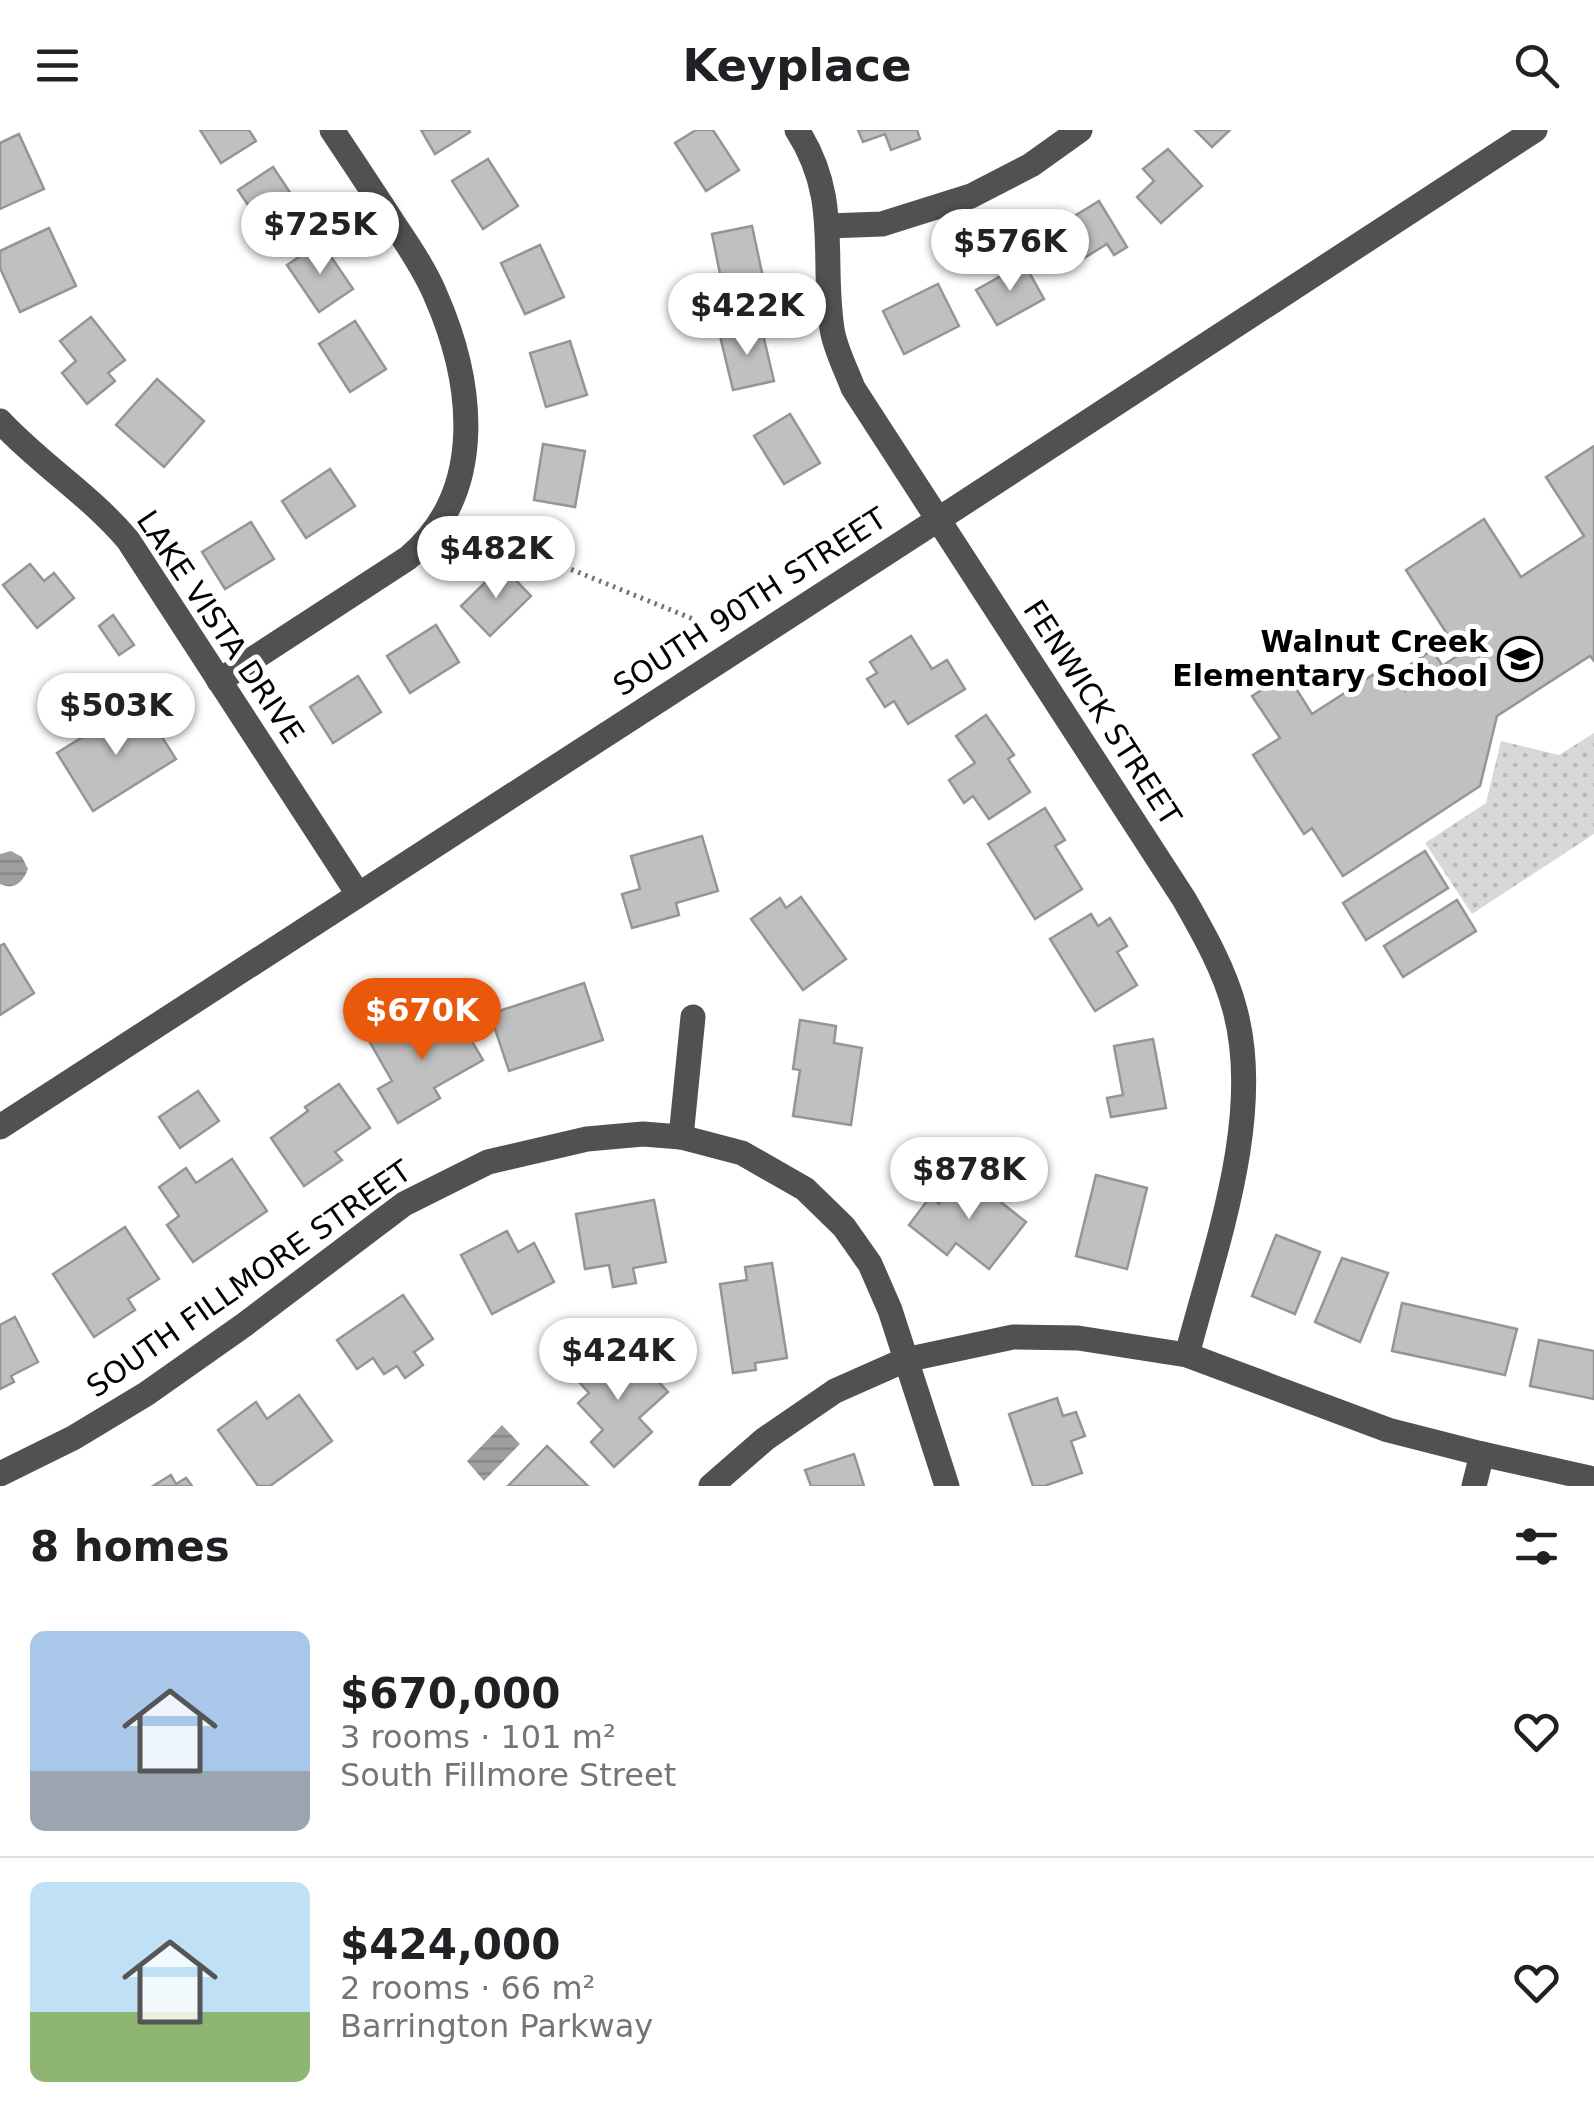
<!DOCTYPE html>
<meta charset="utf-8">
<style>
:root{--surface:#fff;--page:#f6f6f6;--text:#202124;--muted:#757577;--line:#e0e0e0;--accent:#ea580c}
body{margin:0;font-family:"DejaVu Sans",sans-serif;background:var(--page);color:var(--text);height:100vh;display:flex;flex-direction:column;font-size:38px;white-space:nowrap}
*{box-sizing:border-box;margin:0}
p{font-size:32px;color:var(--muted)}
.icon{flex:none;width:55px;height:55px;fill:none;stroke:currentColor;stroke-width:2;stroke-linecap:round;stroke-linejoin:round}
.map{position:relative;height:1356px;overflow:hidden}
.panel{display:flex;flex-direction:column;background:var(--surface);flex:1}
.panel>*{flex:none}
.price{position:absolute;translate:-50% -85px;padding:0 22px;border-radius:35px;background:#fff;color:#222;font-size:32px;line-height:65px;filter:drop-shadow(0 2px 5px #0008)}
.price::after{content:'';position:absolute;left:50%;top:60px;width:30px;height:22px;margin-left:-15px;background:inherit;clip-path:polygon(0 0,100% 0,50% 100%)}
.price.on{background:var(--accent);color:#fff}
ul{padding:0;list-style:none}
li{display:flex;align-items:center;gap:30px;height:250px;padding:0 30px}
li+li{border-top:2px solid var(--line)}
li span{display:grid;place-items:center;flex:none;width:280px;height:200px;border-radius:15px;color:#555}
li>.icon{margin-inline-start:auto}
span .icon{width:120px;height:120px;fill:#fffc;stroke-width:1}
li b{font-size:42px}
h2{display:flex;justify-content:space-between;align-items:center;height:120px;padding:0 30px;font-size:42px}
header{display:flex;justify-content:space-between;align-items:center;height:130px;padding:0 30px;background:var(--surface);font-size:45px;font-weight:700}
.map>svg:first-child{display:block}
.park{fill:url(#park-dots)}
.water{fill:url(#water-rules)}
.building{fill:#c0c0c0;stroke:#959595;stroke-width:2.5}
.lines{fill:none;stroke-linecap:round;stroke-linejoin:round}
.path{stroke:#737373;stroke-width:5;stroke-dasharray:2.5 5;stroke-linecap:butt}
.minor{stroke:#515151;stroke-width:25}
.labels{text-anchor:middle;stroke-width:10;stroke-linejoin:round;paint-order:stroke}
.street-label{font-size:30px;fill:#000;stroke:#fff}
.poi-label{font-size:30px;font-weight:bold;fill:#000;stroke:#fff;text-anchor:end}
</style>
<header><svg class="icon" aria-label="menu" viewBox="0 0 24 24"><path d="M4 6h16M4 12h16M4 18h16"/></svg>Keyplace<svg class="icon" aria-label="search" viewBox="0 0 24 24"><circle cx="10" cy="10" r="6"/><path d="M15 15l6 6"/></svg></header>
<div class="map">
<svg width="1594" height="1356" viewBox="0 0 1594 1356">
<defs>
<pattern id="park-dots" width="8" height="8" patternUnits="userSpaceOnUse" patternTransform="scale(2.5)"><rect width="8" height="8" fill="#d8d8d8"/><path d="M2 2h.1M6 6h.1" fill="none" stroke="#b8b8b8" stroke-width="1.8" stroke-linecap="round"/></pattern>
<pattern id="water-rules" width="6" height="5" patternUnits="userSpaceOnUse" patternTransform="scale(2.5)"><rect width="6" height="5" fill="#9f9f9f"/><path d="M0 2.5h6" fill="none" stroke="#878787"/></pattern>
</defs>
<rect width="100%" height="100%" fill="#fff"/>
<polygon class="park" points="1594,603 1594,704 1472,784 1425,713 1486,673 1501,611 1559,625"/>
<g class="water">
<path d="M11,721L22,727L28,739C23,752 14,761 0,754V724Z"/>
<polygon points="502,1295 520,1314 484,1351 467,1331"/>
</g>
<g class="building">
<polygon points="200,0 249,0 256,11 221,33"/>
<polygon points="421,0 469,0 470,2 435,24"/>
<polygon points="696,0 713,0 739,40 706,61 675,13"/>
<polygon points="858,0 917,0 920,9 891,20 885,4 863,12"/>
<polygon points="1195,0 1230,0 1212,17"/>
<polygon points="19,4 44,59 0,79 0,13"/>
<polygon points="1168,19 1202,56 1161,93 1137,67 1154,51 1143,39"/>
<polygon points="488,29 518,76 483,99 452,51"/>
<polygon points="273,37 305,85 270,108 238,60"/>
<polygon points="1099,71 1127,117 1114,125 1107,114 1071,136 1050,101"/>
<polygon points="752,96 764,152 723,159 712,104"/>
<polygon points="49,98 76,156 20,182 0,138 0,121"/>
<polygon points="321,112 353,159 319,182 287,135"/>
<polygon points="540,115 564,167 525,184 501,133"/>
<polygon points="1024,133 1044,169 997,195 976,160"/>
<polygon points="938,154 959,196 904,224 883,181"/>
<polygon points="91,187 125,230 108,243 115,251 87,274 62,243 76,231 60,211"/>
<polygon points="355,191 386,239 350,262 319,214"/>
<polygon points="761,196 774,251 733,260 720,206"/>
<polygon points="570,211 587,265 546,277 530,223"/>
<polygon points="157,249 204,291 164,337 116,295"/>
<polygon points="790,284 820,333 784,354 754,306"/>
<polygon points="543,314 585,321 575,377 534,370"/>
<polygon points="1594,316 1594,531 1590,526 1497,586 1480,656 1343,746 1312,698 1304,704 1253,625 1280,608 1252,566 1287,544 1312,584 1388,535 1405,561 1460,524 1406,440 1484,389 1521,447 1584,406 1546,347"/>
<polygon points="330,339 355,376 306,408 282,371"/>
<polygon points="251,392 274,429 225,459 202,422"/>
<polygon points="30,434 44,451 54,443 74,468 37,498 3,455"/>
<polygon points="502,436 531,466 490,506 461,476"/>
<polygon points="113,485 134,515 119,525 99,496"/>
<polygon points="436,495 459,532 410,563 387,526"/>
<polygon points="911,506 932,539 947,530 965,559 908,594 894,571 885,577 867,549 877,543 870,532"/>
<polygon points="1432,520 1442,535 1418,552 1408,536"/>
<polygon points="358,546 381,582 333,613 310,577"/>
<polygon points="126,580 135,594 148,585 176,629 93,681 57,623"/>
<polygon points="986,585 1014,625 1008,629 1030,662 989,689 973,666 964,673 949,650 975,633 956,606"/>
<polygon points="1045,678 1065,710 1055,716 1082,759 1035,789 988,714"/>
<polygon points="702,706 718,761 676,773 679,785 632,798 622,764 640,759 631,726"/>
<polygon points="1425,721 1448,758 1366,810 1343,773"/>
<polygon points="801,767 846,829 803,860 751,789 780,768 786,778"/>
<polygon points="1457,770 1476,801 1403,847 1384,816"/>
<polygon points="1091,784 1098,796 1110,788 1127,816 1117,822 1137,855 1095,881 1050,809"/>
<polygon points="4,814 34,863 0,885 0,816"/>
<polygon points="584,853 603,910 509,941 490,884"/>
<polygon points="454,881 483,930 434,958 440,968 398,993 378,959 392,951 368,909 394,894 404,911"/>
<polygon points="800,890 836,896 834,913 862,918 851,995 793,986 800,940 793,939"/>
<polygon points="1153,909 1166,978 1111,987 1107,968 1123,965 1114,916"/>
<polygon points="339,954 370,998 335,1022 342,1030 304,1056 271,1008 308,981 305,977"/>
<polygon points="198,961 219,991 180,1018 159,987"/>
<polygon points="232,1029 267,1081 193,1132 167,1095 179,1086 159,1057 186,1038 196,1053"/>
<polygon points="964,1043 1026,1092 989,1139 956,1113 947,1125 909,1095 930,1067 939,1074"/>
<polygon points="1096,1045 1147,1058 1127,1139 1076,1126"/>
<polygon points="654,1070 666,1132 633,1138 636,1153 613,1157 609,1135 585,1139 576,1084"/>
<polygon points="125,1097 159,1149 128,1169 135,1180 94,1207 53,1144"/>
<polygon points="507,1101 518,1122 534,1113 554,1152 492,1184 461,1125"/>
<polygon points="1276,1105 1320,1122 1295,1184 1252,1166"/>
<polygon points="1342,1128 1388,1143 1360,1212 1315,1192"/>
<polygon points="772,1133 787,1228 755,1233 756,1240 733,1243 720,1154 747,1150 745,1137"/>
<polygon points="403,1165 433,1209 414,1222 423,1235 405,1248 397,1236 384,1244 373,1228 357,1239 337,1210"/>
<polygon points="1402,1173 1517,1199 1505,1245 1392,1221"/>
<polygon points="15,1187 38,1232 11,1246 14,1252 0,1259 0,1195"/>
<polygon points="1539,1210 1594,1221 1594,1269 1530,1256"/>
<polygon points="594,1222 613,1242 632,1224 668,1262 639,1288 652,1302 614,1337 591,1312 603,1300 578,1273 589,1263 571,1243"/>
<polygon points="299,1265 332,1311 270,1356 258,1356 218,1300 256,1272 267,1289"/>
<polygon points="1057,1268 1063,1286 1076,1282 1085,1306 1071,1311 1082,1343 1044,1356 1033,1356 1009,1284"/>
<polygon points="547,1316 588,1356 508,1356"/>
<polygon points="854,1324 864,1356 811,1356 805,1340"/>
<polygon points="171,1345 176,1354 186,1348 192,1356 153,1356"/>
</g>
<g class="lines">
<polyline class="path" points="467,397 698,491"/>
<g class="minor">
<path d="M797,0C841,68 821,126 832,199C835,219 846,239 853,258L1184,769C1204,804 1225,841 1235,880C1264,988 1214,1120 1187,1225"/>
<polyline points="828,96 882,94 971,66 1031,35 1080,0"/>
<path d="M0,291C40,334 90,365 128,410L358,764"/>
<path d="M219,551L408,428C488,361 473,250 435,164C424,138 407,114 392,91C372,60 352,30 332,0"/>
<polyline points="0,997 959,376 1535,0"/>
<polyline points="681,1007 693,887"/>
<polyline points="0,1344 73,1308 146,1264 244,1195 404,1074 488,1032 587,1009 643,1004 681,1007 742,1023 805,1059 844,1097 870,1134 890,1180 947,1356"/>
<polyline points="711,1356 765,1309 835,1261 905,1230 1013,1207 1078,1208 1187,1225 1388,1300 1482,1324 1594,1349"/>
<polyline points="1474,1356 1482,1324"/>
</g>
</g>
<defs>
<symbol id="school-ring" viewBox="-11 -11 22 22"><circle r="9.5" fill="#fff" stroke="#000" stroke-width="1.5"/><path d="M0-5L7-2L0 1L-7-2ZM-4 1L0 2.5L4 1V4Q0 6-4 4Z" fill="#000"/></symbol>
</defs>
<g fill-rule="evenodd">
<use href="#school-ring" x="1495" y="504" width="50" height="50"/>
</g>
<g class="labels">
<g class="street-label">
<text transform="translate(750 472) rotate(-33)" y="10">SOUTH 90TH STREET</text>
<text transform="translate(220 497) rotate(56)" y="10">LAKE VISTA DRIVE</text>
<text transform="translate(1102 583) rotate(57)" y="10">FENWICK STREET</text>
<text transform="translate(249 1149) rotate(-35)" y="10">SOUTH FILLMORE STREET</text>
</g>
<g class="poi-label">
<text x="1488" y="522">Walnut Creek<tspan x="1488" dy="34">Elementary School</tspan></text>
</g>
</g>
</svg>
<b class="price" style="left:320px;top:147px">$725K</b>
<b class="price" style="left:1010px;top:164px">$576K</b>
<b class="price" style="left:747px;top:228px">$422K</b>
<b class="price" style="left:496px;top:471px">$482K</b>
<b class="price" style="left:116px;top:628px">$503K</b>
<b class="price on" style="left:422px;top:933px">$670K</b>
<b class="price" style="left:969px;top:1092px">$878K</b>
<b class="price" style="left:618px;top:1273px">$424K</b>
</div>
<section class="panel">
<h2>8 homes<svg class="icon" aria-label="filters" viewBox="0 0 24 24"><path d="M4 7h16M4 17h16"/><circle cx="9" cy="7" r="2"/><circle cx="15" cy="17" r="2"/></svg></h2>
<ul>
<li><span style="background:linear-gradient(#a9c7e8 70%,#9aa5b1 0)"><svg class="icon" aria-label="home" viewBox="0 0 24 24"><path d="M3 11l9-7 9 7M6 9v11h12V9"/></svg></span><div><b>$670,000</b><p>3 rooms · 101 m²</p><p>South Fillmore Street</p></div><svg class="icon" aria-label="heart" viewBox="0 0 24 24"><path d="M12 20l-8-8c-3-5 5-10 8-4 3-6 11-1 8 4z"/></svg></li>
<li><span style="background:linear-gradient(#bfe0f5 65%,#8fb573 0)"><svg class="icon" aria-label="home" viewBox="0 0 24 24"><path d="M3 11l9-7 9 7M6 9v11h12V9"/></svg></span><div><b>$424,000</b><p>2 rooms · 66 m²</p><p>Barrington Parkway</p></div><svg class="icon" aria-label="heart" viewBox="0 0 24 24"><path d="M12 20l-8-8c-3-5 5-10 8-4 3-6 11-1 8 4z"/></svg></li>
</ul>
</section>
